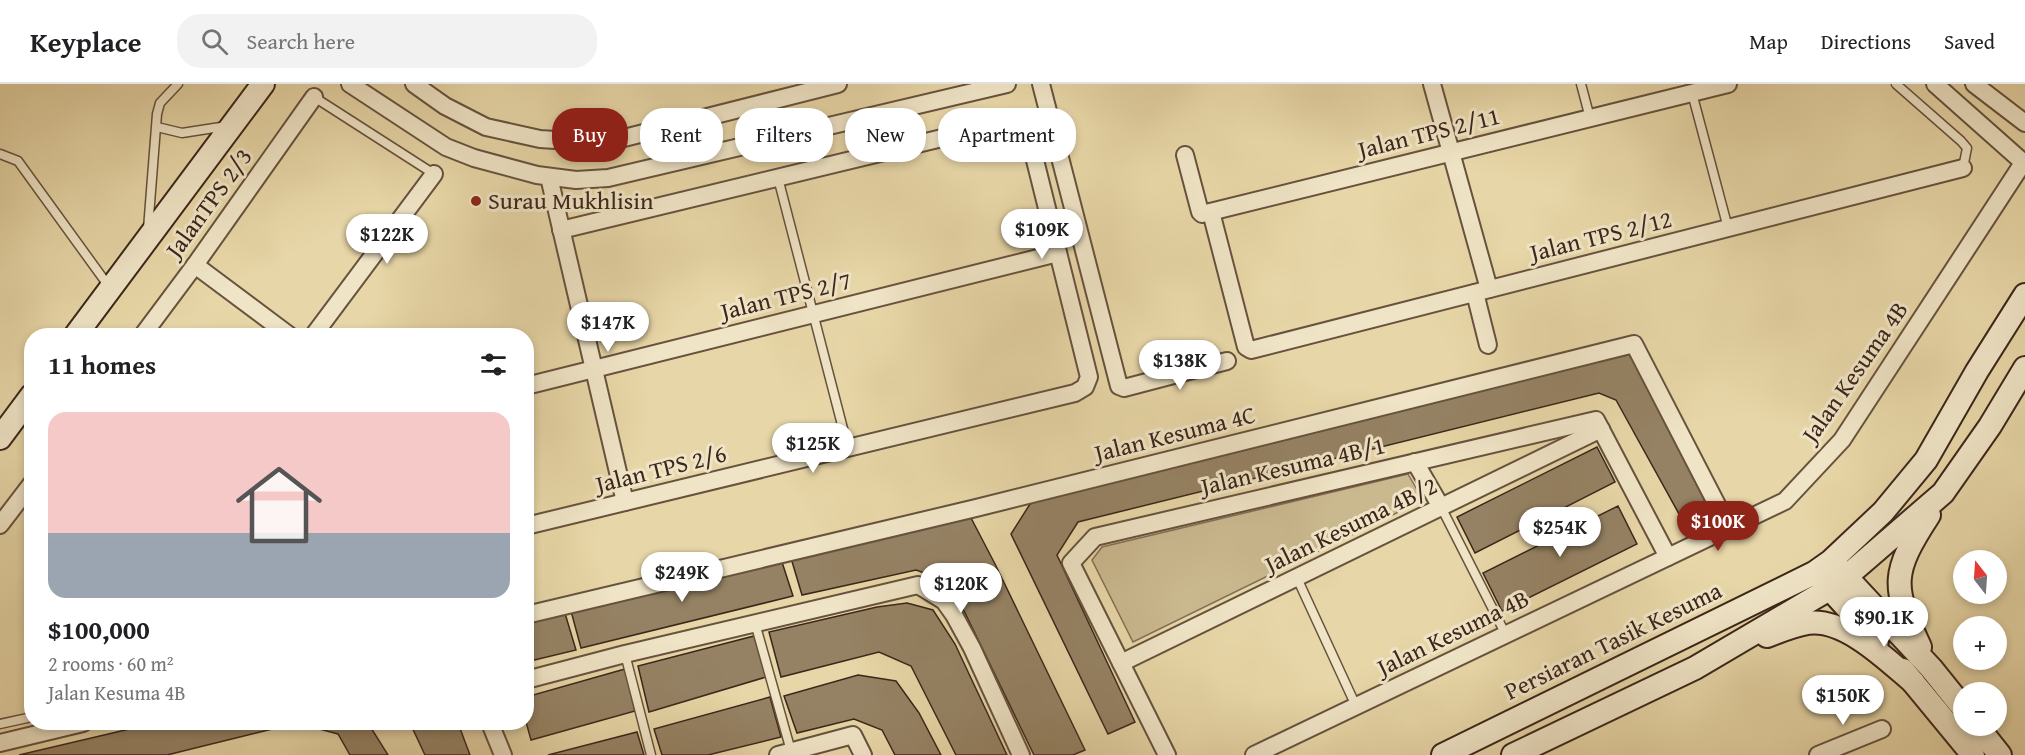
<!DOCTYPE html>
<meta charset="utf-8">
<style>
:root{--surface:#fff;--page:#f2f2f2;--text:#202124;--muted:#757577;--line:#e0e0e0;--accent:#8f2418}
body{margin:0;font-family:"Gentium Book Plus",serif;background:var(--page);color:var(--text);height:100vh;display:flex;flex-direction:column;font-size:22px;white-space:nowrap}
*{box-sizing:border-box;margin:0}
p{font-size:20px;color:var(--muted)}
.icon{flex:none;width:33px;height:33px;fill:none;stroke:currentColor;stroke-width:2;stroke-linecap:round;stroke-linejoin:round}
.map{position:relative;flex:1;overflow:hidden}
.side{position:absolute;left:24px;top:244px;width:510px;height:402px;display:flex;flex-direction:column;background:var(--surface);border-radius:24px;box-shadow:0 3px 9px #0003}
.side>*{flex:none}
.banner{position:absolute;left:552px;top:24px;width:570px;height:54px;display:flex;gap:12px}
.needle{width:39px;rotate:343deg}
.buttons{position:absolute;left:1953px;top:466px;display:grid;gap:12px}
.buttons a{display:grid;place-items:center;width:54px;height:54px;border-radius:50%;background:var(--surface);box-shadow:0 3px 9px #0003;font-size:30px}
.price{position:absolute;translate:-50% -51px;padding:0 14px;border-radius:21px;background:#fff;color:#222;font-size:20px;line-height:39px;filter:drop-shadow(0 2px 3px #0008)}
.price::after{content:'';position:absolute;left:50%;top:36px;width:18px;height:14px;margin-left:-9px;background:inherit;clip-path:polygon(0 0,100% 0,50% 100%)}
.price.selected{background:var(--accent);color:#fff}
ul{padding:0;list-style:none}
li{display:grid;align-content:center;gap:12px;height:318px;padding:0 24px}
li span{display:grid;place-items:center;height:186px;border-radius:18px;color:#555}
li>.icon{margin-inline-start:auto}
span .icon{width:108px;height:108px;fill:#fffc;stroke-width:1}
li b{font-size:26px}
h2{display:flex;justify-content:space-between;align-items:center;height:72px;padding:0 24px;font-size:26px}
.chip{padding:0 21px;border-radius:24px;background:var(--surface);box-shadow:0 3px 9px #0003;font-size:21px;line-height:54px}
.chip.selected{background:var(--accent);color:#fff}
header{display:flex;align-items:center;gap:36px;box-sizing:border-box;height:84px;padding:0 30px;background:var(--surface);border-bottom:2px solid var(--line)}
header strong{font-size:28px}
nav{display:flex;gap:33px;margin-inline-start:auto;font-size:21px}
.search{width:420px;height:54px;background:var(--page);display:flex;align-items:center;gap:15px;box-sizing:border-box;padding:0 21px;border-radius:24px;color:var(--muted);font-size:22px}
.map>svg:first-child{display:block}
.green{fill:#cab88f;stroke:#836f55;stroke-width:1.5}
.building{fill:#958264;stroke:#3c261b;stroke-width:1.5}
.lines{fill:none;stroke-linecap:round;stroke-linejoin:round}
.lane-casing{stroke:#67523e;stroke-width:11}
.street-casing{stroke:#67523e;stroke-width:20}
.secondary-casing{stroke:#3c261b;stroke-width:26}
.lane{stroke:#efe4c6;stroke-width:8}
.street{stroke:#efe4c6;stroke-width:16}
.secondary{stroke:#efe4c6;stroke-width:22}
.poi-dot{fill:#8f2418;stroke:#efe4c6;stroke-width:2}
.labels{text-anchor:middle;stroke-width:6;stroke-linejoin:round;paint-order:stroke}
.street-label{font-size:24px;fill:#3c261b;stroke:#efe4c6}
.poi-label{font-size:24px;fill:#3c261b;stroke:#efe4c6;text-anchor:start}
</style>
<header>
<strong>Keyplace</strong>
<div class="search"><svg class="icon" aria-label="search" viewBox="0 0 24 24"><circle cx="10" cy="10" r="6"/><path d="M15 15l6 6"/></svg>Search here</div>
<nav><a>Map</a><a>Directions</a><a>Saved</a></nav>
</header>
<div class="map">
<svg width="2025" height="671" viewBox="0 0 2025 671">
<rect width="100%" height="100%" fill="#e7d6a7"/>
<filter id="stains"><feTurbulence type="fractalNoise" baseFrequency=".00333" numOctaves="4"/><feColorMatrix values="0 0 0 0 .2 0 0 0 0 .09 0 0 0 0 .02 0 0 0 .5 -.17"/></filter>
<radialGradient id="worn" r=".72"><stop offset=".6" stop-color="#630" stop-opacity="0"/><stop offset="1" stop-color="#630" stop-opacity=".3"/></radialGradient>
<polygon class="green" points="1408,390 1423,416 1133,558 1092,476 1102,463"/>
<g class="building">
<polygon points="1631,270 1710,427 1684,439 1616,316 1599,309 1078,438 1057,471 1135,638 1108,650 1011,450 1030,420 1063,408"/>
<polygon points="1597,363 1615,398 1475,469 1457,433"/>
<polygon points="1618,422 1637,460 1502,527 1483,489"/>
<polygon points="970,432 995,480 1085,666 1073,671 1034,671 950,498 916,486 802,511 791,474"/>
<polygon points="781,475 793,512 581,564 571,527"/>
<polygon points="907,519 933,526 955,560 1007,671 956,671 911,582 879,568 781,593 769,548 877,523"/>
<polygon points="564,526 576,566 526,578 526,536"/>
<polygon points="754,552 766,593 649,628 638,582"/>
<polygon points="625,585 635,627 531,656 526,638 526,613"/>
<polygon points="858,591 896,597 919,629 941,671 895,671 882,646 854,635 797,649 784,612"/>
<polygon points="770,613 781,653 708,671 662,671 654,645"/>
<polygon points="155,639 368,639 388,671 350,671 338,650 297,639 167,671 19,671"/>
<polygon points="410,639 458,639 470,671 425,671"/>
<polygon points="637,648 644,671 548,671"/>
</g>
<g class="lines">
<defs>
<g id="lane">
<polyline points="1581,0 1590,34"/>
<polyline points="1896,0 1961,57 1967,64 1963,84"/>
<polyline points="1692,9 1728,144"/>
<polyline points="314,13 434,90"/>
<polyline points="157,43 182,49 227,42"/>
<polyline points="0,70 18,77 110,204"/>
<polyline points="778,94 848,364"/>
<polyline points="148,145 157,30 160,19 178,0"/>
<polyline points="1441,423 1506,551"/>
<polyline points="1297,494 1356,622"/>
<polyline points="755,539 791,667"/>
<polyline points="625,570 651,671"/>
<polyline points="0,640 32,633"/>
</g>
<g id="street">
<polyline points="350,0 446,63 474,74 537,91 576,96 608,94 1007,0"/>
<polyline points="414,0 445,22 486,43 540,55 586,58 620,55 838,0"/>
<polyline points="1041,0 1119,302 1124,304 1227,277"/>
<polyline points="1432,0 1489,205"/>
<polyline points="1935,0 2025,80"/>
<polyline points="1974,0 2025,39"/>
<polyline points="1185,71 1200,128 1202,130 1728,0"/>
<polyline points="549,93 625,418"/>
<polyline points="1211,128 1246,263 1251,266 1963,84"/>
<polyline points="195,181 290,252"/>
<polyline points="1475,209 1488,261"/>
<polyline points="142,252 195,181 314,13"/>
<polyline points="313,252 434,90"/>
<polyline points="526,302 1058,169"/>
<polyline points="1415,378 1441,423"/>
<polyline points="0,441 32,399"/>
<path d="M526,442L1075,309L1085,303L1089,293L1029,52C1018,42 1010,41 996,41L561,146"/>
<polyline points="526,531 976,424 1634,260 1729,444"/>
<polyline points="1121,579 1601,345"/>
<polyline points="526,596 625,570 918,501 944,517 954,531 972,564 1021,671"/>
<polyline points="490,639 503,671"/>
<polyline points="0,659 83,639"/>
<polyline points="778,671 853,651 863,671"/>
<polyline points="1167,671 1071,479 1095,453 1596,336 1668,473"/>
<polyline points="1254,671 1785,417 1842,356 2023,79"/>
<polyline points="1818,671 1882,645"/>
</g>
<g id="secondary">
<polyline points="75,252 263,0"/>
<polyline points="0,354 32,311"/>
<polyline points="1837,483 1931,584 1964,625"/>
<polyline points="1821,495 1877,557"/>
<path d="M1767,552C1780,547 1795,541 1808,539C1845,534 1887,576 1913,598"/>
<path d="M1920,563C1891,501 1892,488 1929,431"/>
<polyline points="1903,586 1973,671"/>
<polyline points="1977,642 2000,671"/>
<polyline points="1443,671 1814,489 1831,477 1883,428 1926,376 1977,287 2025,211"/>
<polyline points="1513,671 1695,584 1831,504 1847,492 1943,409 1990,342 2025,284"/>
</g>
</defs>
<use href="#lane" class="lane-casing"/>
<use href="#street" class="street-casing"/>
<use href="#secondary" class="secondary-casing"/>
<use href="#lane" class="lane"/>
<use href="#street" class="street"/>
<use href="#secondary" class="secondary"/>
</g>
<circle class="poi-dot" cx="476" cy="117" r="6"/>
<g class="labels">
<g class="street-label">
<text transform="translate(1429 49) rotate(-14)" y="8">Jalan TPS 2/11</text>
<text transform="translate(209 119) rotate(-54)" y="8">JalanTPS 2/3</text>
<text transform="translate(1601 152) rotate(-14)" y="8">Jalan TPS 2/12</text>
<text transform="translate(786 212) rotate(-14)" y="8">Jalan TPS 2/7</text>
<text transform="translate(1855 288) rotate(-55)" y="8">Jalan Kesuma 4B</text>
<text transform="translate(1175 350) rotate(-14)" y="8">Jalan Kesuma 4C</text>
<text transform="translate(1293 382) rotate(-13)" y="8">Jalan Kesuma 4B/1</text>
<text transform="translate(661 385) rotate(-14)" y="8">Jalan TPS 2/6</text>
<text transform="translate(1351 441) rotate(-26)" y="8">Jalan Kesuma 4B/2</text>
<text transform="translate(1453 549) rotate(-26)" y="8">Jalan Kesuma 4B</text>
<text transform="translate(1613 557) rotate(-26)" y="8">Persiaran Tasik Kesuma</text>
</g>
<g class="poi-label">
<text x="488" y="125">Surau Mukhlisin</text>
</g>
</g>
<rect width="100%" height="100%" filter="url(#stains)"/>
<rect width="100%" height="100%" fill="url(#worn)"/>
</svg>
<div class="buttons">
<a><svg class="needle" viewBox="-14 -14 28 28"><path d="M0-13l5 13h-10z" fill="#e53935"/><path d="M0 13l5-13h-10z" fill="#757577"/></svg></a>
<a>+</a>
<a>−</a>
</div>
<b class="price" style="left:1042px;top:176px">$109K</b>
<b class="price" style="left:387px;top:181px">$122K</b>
<b class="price" style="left:608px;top:269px">$147K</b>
<b class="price" style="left:1180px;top:307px">$138K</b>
<b class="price" style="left:813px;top:390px">$125K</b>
<b class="price selected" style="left:1718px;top:468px">$100K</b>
<b class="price" style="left:1560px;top:474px">$254K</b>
<b class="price" style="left:682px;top:519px">$249K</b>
<b class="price" style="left:961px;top:530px">$120K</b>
<b class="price" style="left:1884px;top:564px">$90.1K</b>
<b class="price" style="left:1843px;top:642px">$150K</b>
<div class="banner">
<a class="chip selected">Buy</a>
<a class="chip">Rent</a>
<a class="chip">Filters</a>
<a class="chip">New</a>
<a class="chip">Apartment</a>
</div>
<section class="side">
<h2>11 homes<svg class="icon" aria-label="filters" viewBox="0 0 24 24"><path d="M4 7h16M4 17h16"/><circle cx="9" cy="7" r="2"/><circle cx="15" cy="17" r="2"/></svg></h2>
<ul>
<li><span style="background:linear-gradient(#f6c9c9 65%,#9aa5b1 0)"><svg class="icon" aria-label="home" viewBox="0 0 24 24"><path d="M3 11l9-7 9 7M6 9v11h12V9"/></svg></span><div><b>$100,000</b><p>2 rooms · 60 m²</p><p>Jalan Kesuma 4B</p></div></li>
</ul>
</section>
</div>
